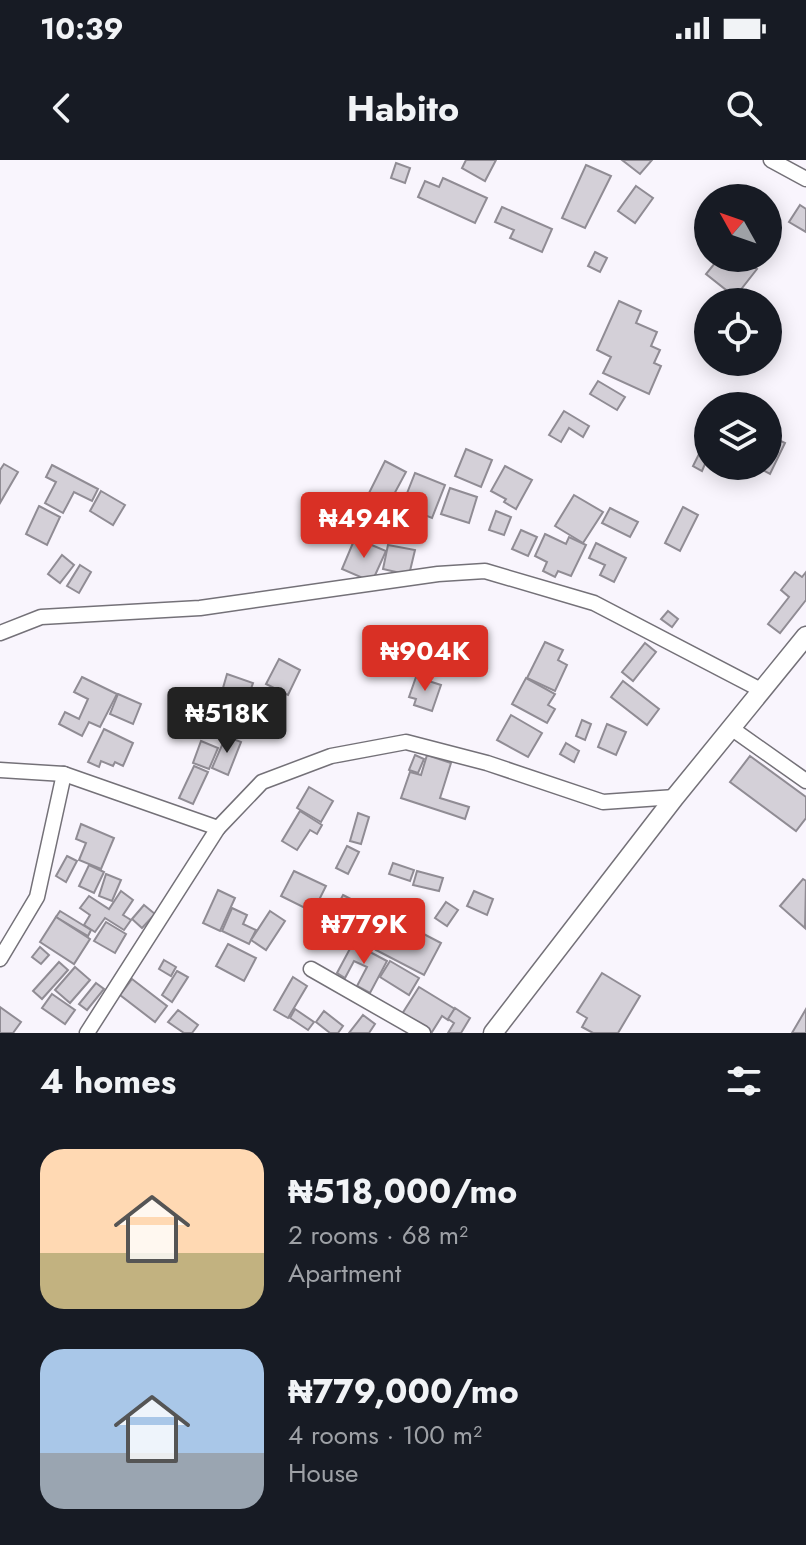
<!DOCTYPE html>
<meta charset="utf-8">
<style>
:root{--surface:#171b24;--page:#242831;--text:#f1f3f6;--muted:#9ea1a6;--accent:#d93025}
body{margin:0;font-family:Jost,sans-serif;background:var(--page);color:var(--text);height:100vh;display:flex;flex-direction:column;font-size:30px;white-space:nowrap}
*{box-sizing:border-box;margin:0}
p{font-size:26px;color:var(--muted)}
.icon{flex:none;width:44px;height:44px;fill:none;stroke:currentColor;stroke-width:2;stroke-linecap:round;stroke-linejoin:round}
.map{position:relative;height:873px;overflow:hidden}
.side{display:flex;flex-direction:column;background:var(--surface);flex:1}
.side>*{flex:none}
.needle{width:52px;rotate:310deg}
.buttons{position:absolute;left:694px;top:24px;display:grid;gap:16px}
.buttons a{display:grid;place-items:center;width:88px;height:88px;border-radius:50%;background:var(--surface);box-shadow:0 4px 20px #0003;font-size:40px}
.price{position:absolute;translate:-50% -68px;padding:0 18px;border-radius:8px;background:var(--accent);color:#fff;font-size:26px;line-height:52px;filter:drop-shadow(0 2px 4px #0008)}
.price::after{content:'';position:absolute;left:50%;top:48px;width:24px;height:18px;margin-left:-12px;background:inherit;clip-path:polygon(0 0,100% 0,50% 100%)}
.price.selected{background:#222;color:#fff}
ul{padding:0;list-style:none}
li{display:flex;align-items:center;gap:24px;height:200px;padding:0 40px}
li span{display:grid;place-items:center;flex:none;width:224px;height:160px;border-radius:24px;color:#555}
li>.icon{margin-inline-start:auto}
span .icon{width:96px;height:96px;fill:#fffc;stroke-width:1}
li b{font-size:34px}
h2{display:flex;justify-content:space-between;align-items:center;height:96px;padding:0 40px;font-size:34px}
.status{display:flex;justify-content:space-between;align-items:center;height:56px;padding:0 40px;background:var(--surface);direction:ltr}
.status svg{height:22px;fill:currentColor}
header{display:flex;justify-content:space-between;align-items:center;height:104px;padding:0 40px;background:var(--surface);font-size:36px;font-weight:700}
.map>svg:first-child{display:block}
.building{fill:#d4d0d8;stroke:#908c94;stroke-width:2}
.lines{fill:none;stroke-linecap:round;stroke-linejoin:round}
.minor-casing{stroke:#747178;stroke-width:17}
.tertiary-casing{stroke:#747178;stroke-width:21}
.minor{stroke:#fff;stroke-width:14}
.tertiary{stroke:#fff;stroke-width:18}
</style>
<div class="status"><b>10:39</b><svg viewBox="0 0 49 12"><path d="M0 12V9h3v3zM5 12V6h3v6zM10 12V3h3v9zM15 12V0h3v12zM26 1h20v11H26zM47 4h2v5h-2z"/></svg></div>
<header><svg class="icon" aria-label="back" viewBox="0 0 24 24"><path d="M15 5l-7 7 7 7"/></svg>Habito<svg class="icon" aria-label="search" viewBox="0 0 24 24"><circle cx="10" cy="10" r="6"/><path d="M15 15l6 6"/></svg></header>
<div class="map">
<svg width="806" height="873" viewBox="0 0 806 873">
<rect width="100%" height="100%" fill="#f9f5fd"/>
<g class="building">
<polygon points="466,0 496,0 485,21 462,8"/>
<polygon points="622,0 652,0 640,14"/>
<polygon points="396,3 410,8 405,23 391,18"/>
<polygon points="586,5 611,16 585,68 562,58"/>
<polygon points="443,18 487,38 475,63 418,37 425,21 439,27"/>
<polygon points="636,26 653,38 635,63 618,51"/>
<polygon points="800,45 806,49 806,72 789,62"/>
<polygon points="502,47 552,69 542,92 510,78 514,70 495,62"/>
<polygon points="595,92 607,98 600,112 588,106"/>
<polygon points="719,98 742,98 757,109 735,137 706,114"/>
<polygon points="619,141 641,151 636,163 657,172 651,186 660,190 654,203 661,206 649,234 603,213 611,197 597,190"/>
<polygon points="598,221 625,237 617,250 590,234"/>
<polygon points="564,251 589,266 583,277 569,268 561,282 549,275"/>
<polygon points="768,275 785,283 770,314 755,306 768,306"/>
<polygon points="466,289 492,300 481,327 455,316"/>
<polygon points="700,292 708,297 702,311 693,306"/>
<polygon points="385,301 406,312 385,351 365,341"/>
<polygon points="4,304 18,312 0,343 0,310"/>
<polygon points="52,305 98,329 92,341 74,332 63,353 45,343 56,322 46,317"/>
<polygon points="505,306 532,320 516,349 504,342 506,339 491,331"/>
<polygon points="415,313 445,325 432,358 402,346"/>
<polygon points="450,328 477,337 469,363 441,354"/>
<polygon points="101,331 125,345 113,365 90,351"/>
<polygon points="574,335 603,352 583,383 555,366"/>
<polygon points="39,346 60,357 47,385 26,374"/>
<polygon points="683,347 698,355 680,391 665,383"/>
<polygon points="403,348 420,357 414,368 397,360"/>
<polygon points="610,348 638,362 630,377 602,363"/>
<polygon points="496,351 511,357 504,375 489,370"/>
<polygon points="521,370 537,377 528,396 512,389"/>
<polygon points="545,374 566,384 569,377 586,385 571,416 558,411 555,417 543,411 547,402 535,396"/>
<polygon points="355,378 386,391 372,422 342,409"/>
<polygon points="596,383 626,398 614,422 600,415 605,405 589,398"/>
<polygon points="388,385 415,390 409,415 383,409"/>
<polygon points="62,395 74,405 60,423 48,414"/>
<polygon points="80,405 91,412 79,433 67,426"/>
<polygon points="795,412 802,417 806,412 806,440 780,473 768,464 789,437 781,430"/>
<polygon points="668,451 678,459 672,467 661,459"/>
<polygon points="545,482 563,490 558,500 567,505 555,531 527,518"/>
<polygon points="645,483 656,492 633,521 622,512"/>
<polygon points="279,499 300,510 288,535 266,524"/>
<polygon points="227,514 253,523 248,537 223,528"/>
<polygon points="82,517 117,534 100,567 89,562 82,576 59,564 65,552 79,559 88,539 74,532"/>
<polygon points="416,517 441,525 432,551 414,545 416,539 409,537"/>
<polygon points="526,518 555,534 548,545 555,549 547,563 512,544"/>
<polygon points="623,521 659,549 647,565 611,537"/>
<polygon points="118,534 141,544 133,564 110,554"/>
<polygon points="511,555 542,573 528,597 497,580"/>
<polygon points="582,560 591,564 585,580 576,576"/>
<polygon points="607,564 626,572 616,595 598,587"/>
<polygon points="104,569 133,583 123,606 115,602 113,606 101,601 99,607 88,602"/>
<polygon points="226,576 241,582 228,615 212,608"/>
<polygon points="201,581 218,588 209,609 193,603"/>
<polygon points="566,583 579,591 574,602 560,594"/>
<polygon points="415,595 424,599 418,613 409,610"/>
<polygon points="427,595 451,603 440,638 469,647 465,659 401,638 410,612 421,615"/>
<polygon points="750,596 806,637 806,658 796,671 730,622"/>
<polygon points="194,606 208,612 193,644 179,638"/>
<polygon points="309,627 333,641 321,662 297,648"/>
<polygon points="300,651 322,665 317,674 310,670 297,690 282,681"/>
<polygon points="358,653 369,657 361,684 350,681"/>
<polygon points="81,664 114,678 101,709 79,700 86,683 76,679"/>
<polygon points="347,686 359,692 348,714 336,708"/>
<polygon points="67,696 77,701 66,722 56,716"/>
<polygon points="393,703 414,710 410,721 389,714"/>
<polygon points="89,705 104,712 94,733 79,726"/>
<polygon points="294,711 326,726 313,752 281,736"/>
<polygon points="417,711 443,718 439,731 413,725"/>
<polygon points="106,714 121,720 112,741 99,736"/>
<polygon points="803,719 806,721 805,768 780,746"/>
<polygon points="218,730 235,738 220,771 203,763"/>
<polygon points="121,731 133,740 123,755 131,760 124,770 105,758 95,772 84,765 90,755 80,748 89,736 109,749"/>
<polygon points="474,731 493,739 487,755 467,746"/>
<polygon points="343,735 372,750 356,780 327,765"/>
<polygon points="446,742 458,750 447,766 435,758"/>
<polygon points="144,745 155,754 142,768 132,759"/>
<polygon points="232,748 247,755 243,764 256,770 249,784 222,771"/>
<polygon points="60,751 91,770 88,776 56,757"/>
<polygon points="270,751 285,761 266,790 251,780"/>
<polygon points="56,757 90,779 74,804 40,782"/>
<polygon points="393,758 441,783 424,815 376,790"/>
<polygon points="106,762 126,774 115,793 94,781"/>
<polygon points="353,783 387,801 370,833 357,826 367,807 354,801 345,818 337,813"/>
<polygon points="228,784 256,798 244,821 216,806"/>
<polygon points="40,787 49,795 41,804 32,797"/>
<polygon points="164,800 176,807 171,816 159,809"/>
<polygon points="390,801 419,818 409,835 380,817"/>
<polygon points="59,802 68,810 42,839 33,831"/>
<polygon points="75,807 90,820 70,843 55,830"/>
<polygon points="177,811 188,817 172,842 162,835"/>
<polygon points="602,813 640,836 618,873 593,873 582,867 587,858 577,852"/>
<polygon points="293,817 307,826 288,858 274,850"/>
<polygon points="132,819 167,846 155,862 120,835"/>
<polygon points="96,823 104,829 87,850 79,844"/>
<polygon points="419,827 455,849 448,860 442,856 432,872 402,854"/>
<polygon points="52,834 75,850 65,864 42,848"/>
<polygon points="0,847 21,862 13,873 0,873"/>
<polygon points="455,848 470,858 461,873 448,873 454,863 448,859"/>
<polygon points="295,849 314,862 308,870 290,858"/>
<polygon points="806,849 806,873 792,873"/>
<polygon points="178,850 198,865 192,873 184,873 168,862"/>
<polygon points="324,851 343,866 338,873 330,873 316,862"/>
<polygon points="363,855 375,864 369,873 349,873"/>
</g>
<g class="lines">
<defs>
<g id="minor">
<polyline points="771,0 806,19"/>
<polyline points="0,473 41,457 200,448 438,414 485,411 594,443 763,531"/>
<polyline points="731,568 806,621"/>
<polyline points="0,610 64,614 218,668 262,622 331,596 406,582 487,603 603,642 675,637"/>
<polyline points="0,799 37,737 64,614"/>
<polyline points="311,809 423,873"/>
<polyline points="87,873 218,668"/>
</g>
<polyline id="tertiary" points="493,873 675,637 806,476"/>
</defs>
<use href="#minor" class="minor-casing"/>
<use href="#tertiary" class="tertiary-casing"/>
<use href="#minor" class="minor"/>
<use href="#tertiary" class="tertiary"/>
</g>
</svg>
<div class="buttons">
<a><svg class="needle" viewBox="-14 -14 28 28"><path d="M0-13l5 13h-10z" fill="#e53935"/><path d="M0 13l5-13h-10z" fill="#9ea1a6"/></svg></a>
<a><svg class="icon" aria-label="locate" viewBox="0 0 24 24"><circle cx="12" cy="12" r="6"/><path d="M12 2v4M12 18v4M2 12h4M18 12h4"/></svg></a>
<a><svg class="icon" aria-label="layers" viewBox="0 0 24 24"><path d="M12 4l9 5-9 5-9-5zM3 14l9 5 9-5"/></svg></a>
</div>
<b class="price" style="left:364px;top:400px">₦494K</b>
<b class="price" style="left:425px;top:533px">₦904K</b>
<b class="price selected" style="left:227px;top:595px">₦518K</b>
<b class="price" style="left:364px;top:806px">₦779K</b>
</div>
<section class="side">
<h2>4 homes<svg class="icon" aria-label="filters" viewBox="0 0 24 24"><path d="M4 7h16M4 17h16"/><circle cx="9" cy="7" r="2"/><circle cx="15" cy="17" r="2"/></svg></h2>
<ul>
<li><span style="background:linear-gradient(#ffd9b3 65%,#c2b280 0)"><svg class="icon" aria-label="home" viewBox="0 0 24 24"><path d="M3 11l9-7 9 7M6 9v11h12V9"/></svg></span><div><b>₦518,000/mo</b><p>2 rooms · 68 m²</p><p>Apartment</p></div></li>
<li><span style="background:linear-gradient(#a9c7e8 65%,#9aa5b1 0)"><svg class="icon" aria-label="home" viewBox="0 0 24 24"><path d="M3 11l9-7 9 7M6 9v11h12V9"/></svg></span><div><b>₦779,000/mo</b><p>4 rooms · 100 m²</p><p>House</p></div></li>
</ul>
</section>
